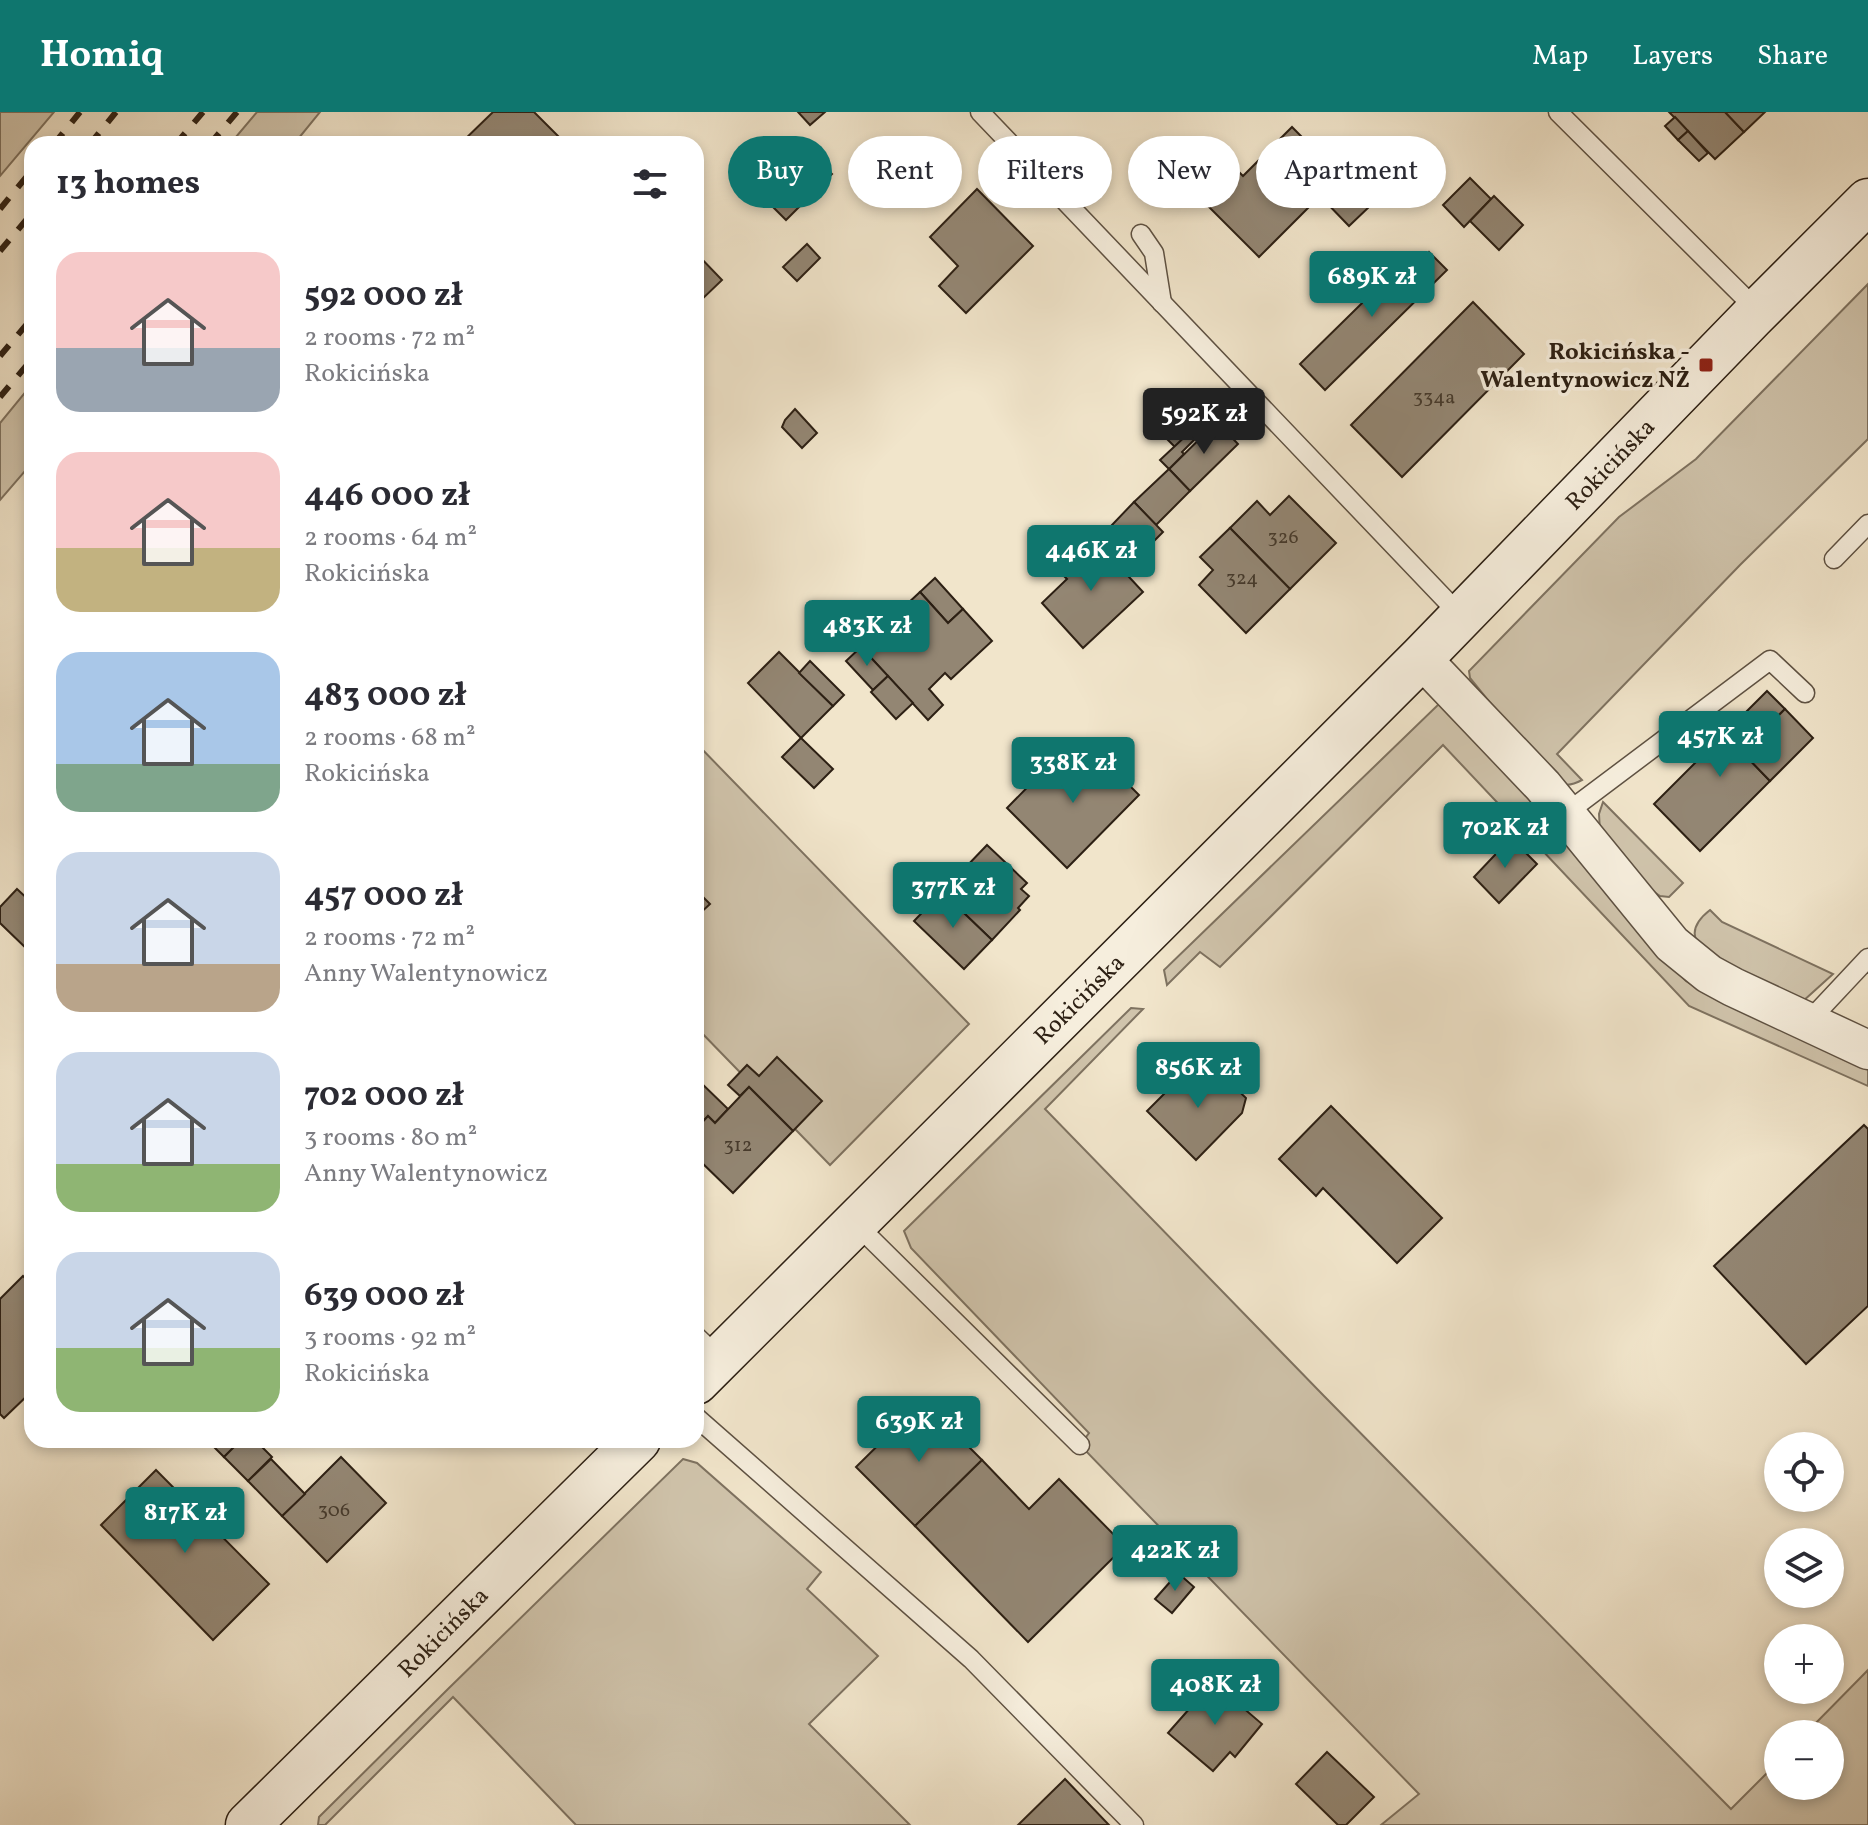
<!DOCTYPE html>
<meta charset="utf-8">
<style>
:root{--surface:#fff;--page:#f7f7f7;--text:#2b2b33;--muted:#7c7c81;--accent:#0f766e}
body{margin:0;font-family:Vollkorn,serif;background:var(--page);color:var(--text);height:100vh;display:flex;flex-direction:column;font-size:30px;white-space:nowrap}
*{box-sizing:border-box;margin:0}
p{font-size:26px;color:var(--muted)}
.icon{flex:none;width:44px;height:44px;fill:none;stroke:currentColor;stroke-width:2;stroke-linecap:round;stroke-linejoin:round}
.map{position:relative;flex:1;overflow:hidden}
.drawer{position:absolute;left:24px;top:24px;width:680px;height:1312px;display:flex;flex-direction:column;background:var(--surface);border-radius:24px;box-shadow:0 4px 12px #0003}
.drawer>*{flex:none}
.hud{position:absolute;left:728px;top:24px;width:760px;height:72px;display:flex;gap:16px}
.buttons{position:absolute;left:1764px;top:1320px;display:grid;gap:16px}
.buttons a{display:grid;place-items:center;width:80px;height:80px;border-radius:50%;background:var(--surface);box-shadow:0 4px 12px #0003;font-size:40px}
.price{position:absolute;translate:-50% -68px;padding:0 18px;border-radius:8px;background:var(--accent);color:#fff;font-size:26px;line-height:52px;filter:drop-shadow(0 2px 4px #0008)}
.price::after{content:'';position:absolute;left:50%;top:48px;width:24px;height:18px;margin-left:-12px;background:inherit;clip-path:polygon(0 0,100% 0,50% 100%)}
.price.current{background:#222;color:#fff}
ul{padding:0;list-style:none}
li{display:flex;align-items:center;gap:24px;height:200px;padding:0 32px}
li span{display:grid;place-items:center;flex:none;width:224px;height:160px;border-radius:24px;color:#555}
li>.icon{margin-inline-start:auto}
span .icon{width:96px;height:96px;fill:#fffc;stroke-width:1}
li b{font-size:34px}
h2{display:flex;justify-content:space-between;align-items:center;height:96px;padding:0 32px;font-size:34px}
.pill{padding:0 28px;border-radius:36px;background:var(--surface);box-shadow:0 4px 12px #0003;font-size:28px;line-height:72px}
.pill.current{background:var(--accent);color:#fff}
header{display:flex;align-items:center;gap:48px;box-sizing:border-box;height:112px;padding:0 40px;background:var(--accent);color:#fff}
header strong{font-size:38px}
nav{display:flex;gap:44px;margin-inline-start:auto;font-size:28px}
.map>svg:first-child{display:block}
.green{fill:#d0c4ac;stroke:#7e7260;stroke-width:2}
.building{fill:#938673;stroke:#2d2014;stroke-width:2}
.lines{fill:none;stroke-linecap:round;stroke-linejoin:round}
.service-casing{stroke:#5e5142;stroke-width:21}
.minor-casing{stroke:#5e5142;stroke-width:41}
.secondary-casing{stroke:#2d2014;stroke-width:47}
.service{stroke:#f6eedd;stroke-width:18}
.minor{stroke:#f6eedd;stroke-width:38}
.secondary{stroke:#f6eedd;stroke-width:44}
.rail{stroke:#2d2014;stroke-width:6;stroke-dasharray:14 14;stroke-linecap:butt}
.poi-dot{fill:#8f2418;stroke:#f6eedd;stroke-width:3}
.labels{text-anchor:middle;stroke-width:7;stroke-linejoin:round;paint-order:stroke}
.number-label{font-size:20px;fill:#463a2c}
.poi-label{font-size:24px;font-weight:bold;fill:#2d2014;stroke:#f6eedd;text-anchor:end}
.street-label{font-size:24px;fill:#2d2014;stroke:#f6eedd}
</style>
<header>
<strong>Homiq</strong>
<nav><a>Map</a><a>Layers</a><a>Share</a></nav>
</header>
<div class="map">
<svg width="1868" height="1713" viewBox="0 0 1868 1713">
<rect width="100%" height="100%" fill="#f1e5cb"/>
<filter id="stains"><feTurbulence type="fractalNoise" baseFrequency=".0025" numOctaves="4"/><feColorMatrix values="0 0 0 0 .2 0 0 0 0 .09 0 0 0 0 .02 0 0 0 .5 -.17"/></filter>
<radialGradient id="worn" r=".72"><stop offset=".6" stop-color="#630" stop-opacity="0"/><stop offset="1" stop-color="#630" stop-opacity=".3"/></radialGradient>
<g class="green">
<polygon points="0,0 54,0 0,64"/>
<polygon points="257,0 320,0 294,32 230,32"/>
<path d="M1868,172V327L1740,453L1557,642L1582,668C1569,675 1563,674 1551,666L1470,566L1469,559L1619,405L1696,347Z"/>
<polygon points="32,272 32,351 0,388 0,311"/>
<polygon points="1441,590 1455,599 1655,836 1686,869 1719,889 1868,957 1868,974 1689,894 1443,633 1220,855 1200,840 1167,873 1164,858"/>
<polygon points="696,631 969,912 830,1053 696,915"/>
<polygon points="1603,690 1683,771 1669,785 1660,784 1650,777 1619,739 1600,719 1599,702"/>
<path d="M1710,798L1722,810L1833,862L1802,890C1783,880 1704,844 1697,830C1690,817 1701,805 1710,798Z"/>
<polygon points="1131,896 1143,897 1045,997 1324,1284 1731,1697 1778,1650 1778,1674 1830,1674 1830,1622 1805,1622 1868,1558 1868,1713 1381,1713 1419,1682 1080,1333 1089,1321 911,1136 904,1119"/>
<polygon points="683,1347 697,1351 821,1460 807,1477 878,1544 809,1612 910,1713 576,1713 453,1585 325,1713 318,1713 319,1705 448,1577"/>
</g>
<g class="building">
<polygon points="493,0 534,0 558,24 550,32 460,32"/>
<polygon points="798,0 825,0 810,13"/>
<polygon points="1669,0 1725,0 1744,20 1715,47"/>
<polygon points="1725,0 1765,0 1744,20"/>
<polygon points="1675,5 1688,19 1678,28 1665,14"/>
<polygon points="1292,15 1370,94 1349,114 1320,84 1259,145 1190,76 1222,43 1243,64"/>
<polygon points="1688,19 1708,41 1699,49 1678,28"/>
<polygon points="795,26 832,62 786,108 750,72"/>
<polygon points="1470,66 1491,87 1464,115 1443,93"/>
<polygon points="977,77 1033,134 966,201 939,174 958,154 930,125"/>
<polygon points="1494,84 1523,113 1499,138 1470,109"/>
<polygon points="807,132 820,146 797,169 783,155"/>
<polygon points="1429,140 1447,158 1325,278 1300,252 1408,146 1415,154"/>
<polygon points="696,141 722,168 696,193"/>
<polygon points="1473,190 1524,242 1402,365 1351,313"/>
<polygon points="795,297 817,321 802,336 782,315 785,308"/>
<polygon points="1180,310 1190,320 1175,335 1165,325"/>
<polygon points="1217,310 1238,332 1190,379 1169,357"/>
<polygon points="1190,320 1196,326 1182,340 1184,342 1169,357 1160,348"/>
<polygon points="1169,357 1190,379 1156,413 1134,390"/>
<polygon points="1289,384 1336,431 1290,477 1230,416 1257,389 1270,403"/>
<polygon points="1134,390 1163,420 1139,444 1111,414"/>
<polygon points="1230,416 1290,477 1246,521 1199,473 1213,458 1200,445"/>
<polygon points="1091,424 1143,480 1083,536 1042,491 1067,467 1057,457"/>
<polygon points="935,466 963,497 948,511 920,480"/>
<polygon points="920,480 948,511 963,497 992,529 951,567 945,561 929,577 943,593 928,608 861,535"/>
<polygon points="861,535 888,564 873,578 846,549"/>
<polygon points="779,540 833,594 801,626 748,571"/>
<polygon points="810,549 844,583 833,594 799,561"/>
<polygon points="888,564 913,591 896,607 871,580"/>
<polygon points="1767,579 1785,597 1742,640 1770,669 1700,739 1654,692"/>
<polygon points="1785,597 1813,626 1770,669 1742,640"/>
<polygon points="801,626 833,657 814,676 782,645"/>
<polygon points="1093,637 1139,683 1067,756 1007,696 1060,642 1074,656"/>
<polygon points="1511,726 1537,752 1499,791 1474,765"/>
<polygon points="987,733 1027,771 1021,777 1029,784 1018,796 1020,798 992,828 942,780"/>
<polygon points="17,777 32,791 32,839 30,840 0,811 0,795"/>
<polygon points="696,778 710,792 696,805"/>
<polygon points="942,780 992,828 964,857 914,809"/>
<polygon points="777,945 822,989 793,1019 749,975 740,984 728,973 747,953 759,964"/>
<polygon points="1195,951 1215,971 1222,963 1246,986 1242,1001 1196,1048 1147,999"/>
<polygon points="696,966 728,997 715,1011 708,1004 696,1017"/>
<polygon points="749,975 793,1019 733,1081 696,1045 696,1017 708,1004 715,1011"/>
<polygon points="1331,994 1442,1106 1397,1151 1323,1076 1316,1084 1279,1047"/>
<polygon points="1864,1013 1868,1017 1868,1194 1806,1252 1714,1154"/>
<polygon points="23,1164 32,1173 32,1279 4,1306 0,1302 0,1187"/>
<polygon points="923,1289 982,1348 915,1414 856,1355"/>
<polygon points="207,1328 241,1328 224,1345"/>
<polygon points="241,1328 255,1328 272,1345 248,1369 224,1345"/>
<polygon points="341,1345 386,1391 327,1450 282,1404"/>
<polygon points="271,1347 305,1382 282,1404 248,1369"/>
<polygon points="982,1348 1029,1397 1059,1367 1125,1434 1028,1530 915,1414"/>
<polygon points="156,1358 269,1472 213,1528 101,1413"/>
<polygon points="1178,1461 1194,1475 1172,1501 1155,1487"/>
<polygon points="1213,1570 1262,1612 1235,1645 1230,1640 1213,1659 1168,1621"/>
<polygon points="1327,1640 1374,1685 1346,1713 1338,1713 1296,1672"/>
<polygon points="1065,1667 1109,1713 1018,1713"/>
</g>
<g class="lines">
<defs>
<g id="service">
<polyline points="980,0 1461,504"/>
<polyline points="1558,0 1758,199"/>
<polyline points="1141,122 1154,141 1162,191"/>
<polyline points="1834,447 1868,412"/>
<polyline points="1565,702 1770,548 1805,581"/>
<polyline points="1808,910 1868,846"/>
<polyline points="855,1111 1080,1333"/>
<polyline points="696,1224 719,1246"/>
<polyline points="696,1305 971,1547 1134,1713"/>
</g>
<polyline id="minor" points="1421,546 1543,674 1672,832 1709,862 1733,875 1868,938"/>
<g id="secondary">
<polyline points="696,1270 1421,546 1752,205 1868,89"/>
<polyline points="248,1713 638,1328"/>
</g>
</defs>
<use href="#service" class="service-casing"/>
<use href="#minor" class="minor-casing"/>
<use href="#secondary" class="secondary-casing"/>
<use href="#service" class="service"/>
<use href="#minor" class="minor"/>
<use href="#secondary" class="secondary"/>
<g class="rail">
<polyline points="54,32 80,0"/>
<polyline points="90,32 116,0"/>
<polyline points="176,32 203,0"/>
<polyline points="210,32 237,0"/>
<polyline points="0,97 32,58"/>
<polyline points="0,139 32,101"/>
<polyline points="0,244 32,206"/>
<polyline points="0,285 32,247"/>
</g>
</g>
<rect class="poi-dot" x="1698" y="245" width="16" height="16" rx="4"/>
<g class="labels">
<g class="number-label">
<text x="1434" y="291">334a</text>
<text x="1283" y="431">326</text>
<text x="1242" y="472">324</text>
<text x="738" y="1039">312</text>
<text x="334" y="1404">306</text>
</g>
<g class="poi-label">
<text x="1690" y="247">Rokicińska -<tspan x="1690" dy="28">Walentynowicz NŻ</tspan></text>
</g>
<g class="street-label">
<text transform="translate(1610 352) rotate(-46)" y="8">Rokicińska</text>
<text transform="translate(1079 887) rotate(-45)" y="8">Rokicińska</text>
<text transform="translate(443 1520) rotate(-45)" y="8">Rokicińska</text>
</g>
</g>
<rect width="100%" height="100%" filter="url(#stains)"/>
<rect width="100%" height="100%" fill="url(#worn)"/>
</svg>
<div class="buttons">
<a><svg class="icon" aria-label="locate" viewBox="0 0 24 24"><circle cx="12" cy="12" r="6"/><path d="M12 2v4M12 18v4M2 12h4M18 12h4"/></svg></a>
<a><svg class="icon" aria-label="layers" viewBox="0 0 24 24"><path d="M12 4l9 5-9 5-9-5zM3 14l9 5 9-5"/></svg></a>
<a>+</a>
<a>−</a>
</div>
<b class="price" style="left:1372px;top:207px">689K zł</b>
<b class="price current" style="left:1204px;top:344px">592K zł</b>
<b class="price" style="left:1091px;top:481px">446K zł</b>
<b class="price" style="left:867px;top:556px">483K zł</b>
<b class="price" style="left:1720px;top:667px">457K zł</b>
<b class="price" style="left:1073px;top:693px">338K zł</b>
<b class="price" style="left:1505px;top:758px">702K zł</b>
<b class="price" style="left:953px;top:818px">377K zł</b>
<b class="price" style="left:1198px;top:998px">856K zł</b>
<b class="price" style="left:919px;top:1352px">639K zł</b>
<b class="price" style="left:185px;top:1443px">817K zł</b>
<b class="price" style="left:1175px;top:1481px">422K zł</b>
<b class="price" style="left:1215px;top:1615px">408K zł</b>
<div class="hud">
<a class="pill current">Buy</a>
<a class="pill">Rent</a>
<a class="pill">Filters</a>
<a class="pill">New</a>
<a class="pill">Apartment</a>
</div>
<section class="drawer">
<h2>13 homes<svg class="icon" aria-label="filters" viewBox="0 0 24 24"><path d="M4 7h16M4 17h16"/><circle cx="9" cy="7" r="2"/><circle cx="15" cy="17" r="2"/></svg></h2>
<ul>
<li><span style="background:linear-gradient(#f6c9c9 60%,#9aa5b1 0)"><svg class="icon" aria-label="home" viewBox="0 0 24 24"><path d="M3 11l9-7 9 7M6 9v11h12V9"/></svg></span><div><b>592 000 zł</b><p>2 rooms · 72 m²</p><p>Rokicińska</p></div></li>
<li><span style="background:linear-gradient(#f6c9c9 60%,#c2b280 0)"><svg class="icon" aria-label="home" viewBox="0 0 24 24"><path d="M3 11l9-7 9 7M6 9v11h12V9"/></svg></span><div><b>446 000 zł</b><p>2 rooms · 64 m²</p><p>Rokicińska</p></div></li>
<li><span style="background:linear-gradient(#a9c7e8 70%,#7fa58c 0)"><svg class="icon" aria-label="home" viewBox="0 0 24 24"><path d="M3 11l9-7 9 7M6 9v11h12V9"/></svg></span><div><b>483 000 zł</b><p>2 rooms · 68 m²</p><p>Rokicińska</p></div></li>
<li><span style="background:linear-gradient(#c9d6e8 70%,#b9a48a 0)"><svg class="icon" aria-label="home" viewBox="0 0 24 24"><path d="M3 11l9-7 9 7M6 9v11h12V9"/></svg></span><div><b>457 000 zł</b><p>2 rooms · 72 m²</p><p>Anny Walentynowicz</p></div></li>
<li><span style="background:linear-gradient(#c9d6e8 70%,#8fb573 0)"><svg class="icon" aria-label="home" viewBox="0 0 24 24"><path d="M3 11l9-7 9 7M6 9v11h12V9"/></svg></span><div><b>702 000 zł</b><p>3 rooms · 80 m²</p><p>Anny Walentynowicz</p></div></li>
<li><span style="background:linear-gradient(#c9d6e8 60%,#8fb573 0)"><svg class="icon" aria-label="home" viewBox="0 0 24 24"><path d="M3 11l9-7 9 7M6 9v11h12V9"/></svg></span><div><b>639 000 zł</b><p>3 rooms · 92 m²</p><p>Rokicińska</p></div></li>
</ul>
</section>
</div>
